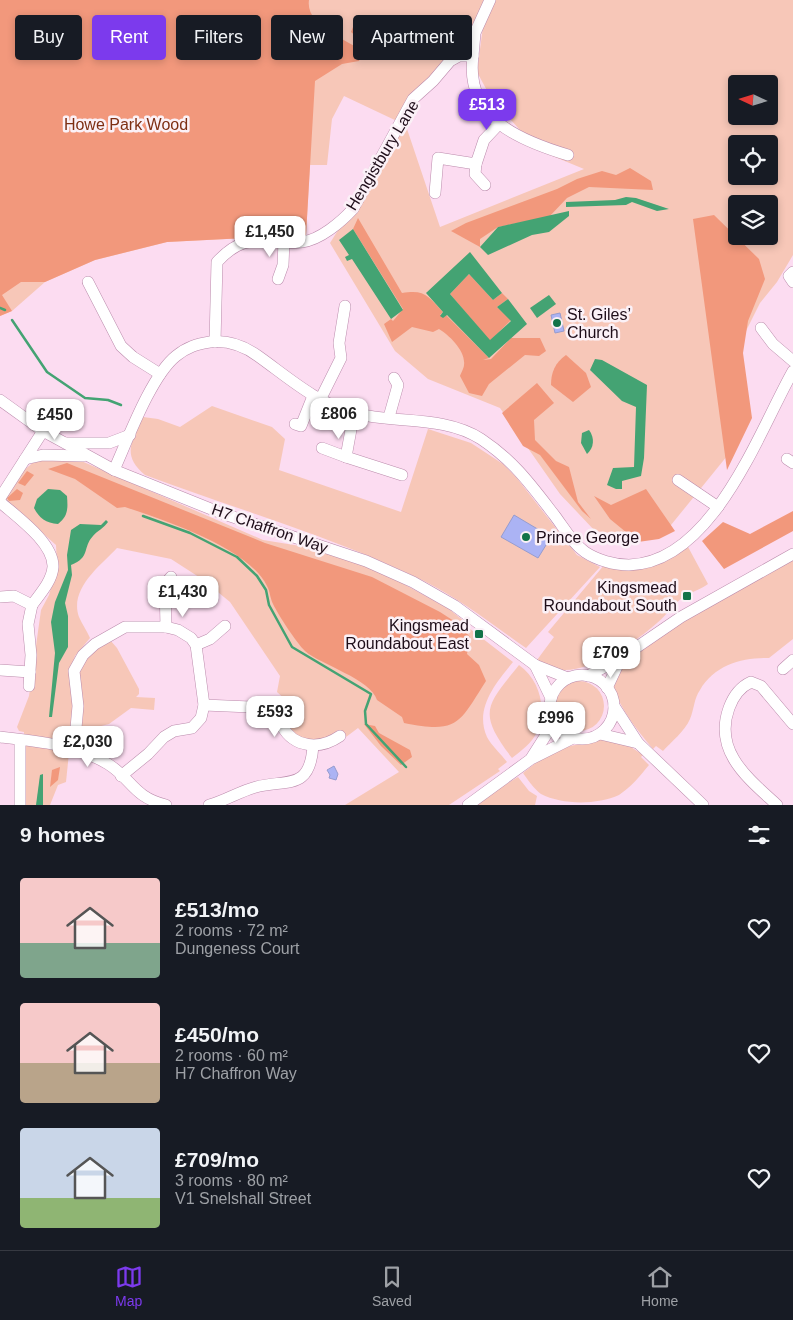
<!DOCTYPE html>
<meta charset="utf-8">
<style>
:root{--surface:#171b24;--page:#242831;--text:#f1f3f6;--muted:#9ea1a6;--line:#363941;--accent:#7c3aed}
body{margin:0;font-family:Arial,sans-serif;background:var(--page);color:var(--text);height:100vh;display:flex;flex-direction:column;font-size:19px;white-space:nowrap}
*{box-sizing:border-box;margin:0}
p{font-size:16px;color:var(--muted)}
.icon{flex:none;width:28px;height:28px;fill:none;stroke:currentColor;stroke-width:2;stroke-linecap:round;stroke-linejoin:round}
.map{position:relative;height:805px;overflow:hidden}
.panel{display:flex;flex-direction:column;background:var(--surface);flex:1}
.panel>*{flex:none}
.top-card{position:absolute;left:15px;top:15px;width:500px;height:45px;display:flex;gap:10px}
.needle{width:32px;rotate:274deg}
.controls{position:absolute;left:728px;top:75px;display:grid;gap:10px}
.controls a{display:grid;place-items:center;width:50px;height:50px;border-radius:5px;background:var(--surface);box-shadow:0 2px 8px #0003;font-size:25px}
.price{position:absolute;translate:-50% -42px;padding:0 11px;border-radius:10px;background:#fff;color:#222;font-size:16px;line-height:32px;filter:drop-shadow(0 1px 2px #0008)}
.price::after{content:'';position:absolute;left:50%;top:30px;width:15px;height:11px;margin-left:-8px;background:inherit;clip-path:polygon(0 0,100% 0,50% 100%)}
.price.selected{background:var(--accent);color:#fff}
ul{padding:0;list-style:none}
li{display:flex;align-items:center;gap:15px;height:125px;padding:0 20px}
li span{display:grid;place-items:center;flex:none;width:140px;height:100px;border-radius:5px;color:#555}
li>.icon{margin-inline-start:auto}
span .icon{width:60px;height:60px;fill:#fffc;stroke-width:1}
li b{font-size:21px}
h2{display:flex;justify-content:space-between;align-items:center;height:60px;padding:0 20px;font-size:21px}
.tag{padding:0 18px;border-radius:5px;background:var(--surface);box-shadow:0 2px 8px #0003;font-size:18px;line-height:45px}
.tag.selected{background:var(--accent);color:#fff}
.tabs{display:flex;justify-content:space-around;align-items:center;height:70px;border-top:1px solid var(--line);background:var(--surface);font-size:14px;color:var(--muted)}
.tabs a{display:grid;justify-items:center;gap:2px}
.tabs .selected{color:var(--accent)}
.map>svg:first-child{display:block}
.green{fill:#f7c7b8;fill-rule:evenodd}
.forest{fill:#f2987c}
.water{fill:#44a373}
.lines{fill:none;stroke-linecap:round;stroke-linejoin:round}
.stream{stroke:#44a373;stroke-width:2.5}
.building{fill:#abb3f4;stroke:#969cce}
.minor-casing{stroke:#bb8bac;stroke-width:12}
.minor{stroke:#fff;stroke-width:11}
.poi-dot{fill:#127349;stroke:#fbf1f7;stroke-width:2}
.labels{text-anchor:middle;stroke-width:5;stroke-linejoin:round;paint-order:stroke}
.park-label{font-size:16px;fill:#7e2f13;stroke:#fbf1f7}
.street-label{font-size:16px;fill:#1e0d19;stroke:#fbf1f7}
.poi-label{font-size:16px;fill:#1e0d19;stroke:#fbf1f7;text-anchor:start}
</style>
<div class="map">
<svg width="793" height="805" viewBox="0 0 793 805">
<rect width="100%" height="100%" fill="#fcdcf1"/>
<g class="green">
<polygon points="0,0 490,0 473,56 459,56 399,122 344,96 332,119 327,165 310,165 306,235 167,242 95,260 45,282 12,311 0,316"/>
<path d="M494,0H793V255L777,282L760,303L734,355L736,445L671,525L634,536L595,531L560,494L500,408L428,379L395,351L330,243L405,123L440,227L584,169L538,150L491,98L477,72L484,19ZM736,84H769V116H736ZM736,144H769V176H736ZM736,204H769V236H736Z"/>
<path d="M212,406L272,427L285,439L279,470L401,512L428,429L471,443L503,464L516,477L577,555L600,567L526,648C493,625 460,599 424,581C335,537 238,510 145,475C121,455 132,441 143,417L158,419L180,427Z"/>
<path d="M37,459L79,460L263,540L319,549L382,572L449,609L470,626L469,628L513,662C496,683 474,708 487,737C491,745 501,754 507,762L498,769L500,771L449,805H345L399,772L358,728L346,737L338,730C325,742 300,745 289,727C286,722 284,715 282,709L288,702L277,692L280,676L230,602L202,579L171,559L117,548C100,566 69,589 79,617C82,624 87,631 90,638L75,656L70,672L73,714L66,782L58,785L50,805H24L26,785L23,783L24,732L19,731L17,727L29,696L41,610L49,595L57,567L56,545L4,499L22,472Z"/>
<path d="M687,545L708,584C701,589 695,591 688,594C676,600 667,615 657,623C636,642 591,672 562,670C552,669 545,664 537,660L554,637L548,632L605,564L613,566Z"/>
<path d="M793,556V639L769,658C743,657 714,665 700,690C694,698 694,710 690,719C685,731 671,742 663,751L656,746L653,749C636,729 621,710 613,686L625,661L653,639Z"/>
<polygon points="110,640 117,648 139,689 139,694 136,697 155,698 154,710 131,708 109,724 82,731 78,673 88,655"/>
<path d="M519,665C540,680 547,708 537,732C532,743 521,751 512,758C477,712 486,706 519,665Z"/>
<circle cx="579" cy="706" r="25"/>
<path d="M603,739L622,741L643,755L641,757L649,765C640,776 631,787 619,795C597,805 562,805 541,794C534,789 528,780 523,773L552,750Z"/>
<polygon points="518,777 529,791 537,796 535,805 471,805"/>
</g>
<g class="forest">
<path d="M0,0H309C305,26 347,39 362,51L359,61L342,64L315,81L306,235L167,242L95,260L45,282H21L2,295L12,311L0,316Z"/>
<polygon points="355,22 366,32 362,37 357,37 351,32"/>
<polygon points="630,168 651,181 653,190 589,187 567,198 549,217 498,227 480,239 480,247 451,231 466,223 557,189 577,179 602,171 616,175"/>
<polygon points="714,215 759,259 765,279 748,321 743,353 752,418 727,470 693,219"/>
<path d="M358,218L402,293C425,289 428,296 443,312L440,315H446L489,358L483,360L491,359L511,338H540L546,351L539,356L525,355L489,384L482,396L469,393L460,376C461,373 464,368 464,365C466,351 449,335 439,329L433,332L412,327L392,342L384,324L391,319L393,321L403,309L353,229Z"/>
<polygon points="469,274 493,300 502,293 508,299 497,307 511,320 490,341 450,294"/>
<path d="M566,355L586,373L591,387L573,402L551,385C551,372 555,363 566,355Z"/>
<polygon points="537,383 554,403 534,420 535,440 556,461 569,467 578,502 591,519 582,511 540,455 523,446 502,413"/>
<path d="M67,463L265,543L372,577L440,612L457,623L470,637L467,654L479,665L486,681C459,723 459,734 404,723L402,717L377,700C371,679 321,665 305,651C296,642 279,616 273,604C270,598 270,591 267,586C249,548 164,520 125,507L117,508L75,479L48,469Z"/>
<polygon points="27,471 34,475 25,486 18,483"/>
<polygon points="17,489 23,493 20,500 9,501 7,498"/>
<polygon points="646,489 675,531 659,539 638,542 610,519 594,496 611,505"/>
<polygon points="793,511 793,531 724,569 702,541 723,522 750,534"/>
<polygon points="364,724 375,726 379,733 410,750 412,757 401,765 381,746"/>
<polygon points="60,767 58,780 50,787 52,770"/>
</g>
<g class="water">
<polygon points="626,197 636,198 669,209 657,211 632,202 626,205 566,207 566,202 615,200"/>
<polygon points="569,211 569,216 549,232 532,235 488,255 480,247 498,227"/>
<polygon points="353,229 403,310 391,319 352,259 347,261 345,257 349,255 339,240"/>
<polygon points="470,252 502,293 493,300 469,274 450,294 490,340 511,321 497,307 508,299 527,324 489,358 447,315 443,318 440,316 443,312 426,293"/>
<polygon points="549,295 556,304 537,318 530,308"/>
<polygon points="595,359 602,360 647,385 644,458 641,476 622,481 622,489 616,489 607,485 613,468 634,467 636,407 622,401 590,370"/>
<path d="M589,430C595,438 594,448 587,454L581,443L582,433Z"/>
<path d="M48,489L60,490L67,496C68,509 68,516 58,524C46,523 39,518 34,508L37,499Z"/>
<path d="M106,520L108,522C104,528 97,531 93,536C82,548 91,557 71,565L72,575L65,603L68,616V647L59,663L52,717H49L55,653L51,622L55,602L68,570L67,555L71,530L80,524L101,525Z"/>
<polygon points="43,774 43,805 36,805 40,775"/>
</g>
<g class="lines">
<g class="stream">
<polyline points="0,308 5,310"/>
<polyline points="12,320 47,372 85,398 108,400 121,405"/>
<polyline points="143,516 190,533 237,557 257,576 266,590 269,605 292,647 371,694 365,711 366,724 406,767"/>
</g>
</g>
<g class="building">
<polygon points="560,313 564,331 555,333 551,315"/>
<polygon points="514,515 551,537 538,558 501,537"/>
<polygon points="334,766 338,774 336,780 329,778 330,775 327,770"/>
</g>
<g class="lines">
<defs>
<g id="minor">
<path d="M473,56C465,118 518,140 568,155"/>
<polyline points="476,164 475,174 485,185"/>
<polyline points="435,193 438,158 476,164 484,140 499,124"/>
<polyline points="793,272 789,276 793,282"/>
<polyline points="278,279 283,265 284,241"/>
<polyline points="88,282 121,346 133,357 160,374"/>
<polyline points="761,328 773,344 793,361"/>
<path d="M215,342L217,262C247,229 264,246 302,242C320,240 341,222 353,209L413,99L433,81L450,61L459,56H473L475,33L490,0"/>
<polyline points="0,400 43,431 114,470 221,513 366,561 413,582 455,606 535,665 568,678"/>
<polyline points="320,400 341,358 339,343 345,306"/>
<polyline points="354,413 346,457 402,475"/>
<polyline points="389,417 398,385 394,378"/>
<polyline points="295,424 301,426 313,396"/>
<polyline points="66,443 109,443 130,435"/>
<polyline points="322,448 346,457"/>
<polyline points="25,459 43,455 83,456"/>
<polyline points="787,459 793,463"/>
<path d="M114,470C128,439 151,376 176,356C187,347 197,344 210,342C228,340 244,346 258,356C289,378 316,403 354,413C395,424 444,415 481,439C514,461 531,485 555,516C564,528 572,543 585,552C597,560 614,565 629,565C713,563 759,431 793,371"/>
<polyline points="678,480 718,507"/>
<polyline points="0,498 43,431"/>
<path d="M0,502C17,517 54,543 53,567C52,581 40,594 32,605L14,596L0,597"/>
<polyline points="166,627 165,584 171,577"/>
<polyline points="196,645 210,639 225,626"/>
<polyline points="535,665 551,698"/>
<polyline points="783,669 793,660"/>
<polyline points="0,670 30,672"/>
<circle cx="582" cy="707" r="32"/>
<polyline points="588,676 621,658 681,617 793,554"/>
<polyline points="29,686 31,655 28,624 32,605"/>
<polyline points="607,688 621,658"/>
<path d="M204,705L274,708C280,713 279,719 282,726C294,748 320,750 340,736"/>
<polyline points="614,706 638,743 703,805"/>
<polyline points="600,734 638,743"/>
<path d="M0,737C36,741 77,745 108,764C132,779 133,797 166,805"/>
<polyline points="20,740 20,805"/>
<polyline points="74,750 78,706 74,671 83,655 95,644 125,627 166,627 178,630 191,638 196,645 204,705 201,718 192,728 174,731 164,737 148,754 121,776"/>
<polyline points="532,757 546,735 551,716"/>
<path d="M209,805C225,801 240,791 256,787C287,779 310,791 313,746"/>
<polyline points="468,805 531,759 573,738"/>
<path d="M777,805C749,779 713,752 729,708C733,697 740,687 751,682L761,686L793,724"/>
</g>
</defs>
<use href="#minor" class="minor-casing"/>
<use href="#minor" class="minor"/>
</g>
<g class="poi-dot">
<circle cx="557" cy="323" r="5"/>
<circle cx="526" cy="537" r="5"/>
<rect x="682" y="591" width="10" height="10" rx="2.5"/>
<rect x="474" y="629" width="10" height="10" rx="2.5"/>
</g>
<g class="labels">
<g class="park-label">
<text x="126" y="130">Howe Park Wood</text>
</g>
<g class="street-label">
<text transform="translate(382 155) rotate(-59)" y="6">Hengistbury Lane</text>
<text transform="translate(270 528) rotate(19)" y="6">H7 Chaffron Way</text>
</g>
<g class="poi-label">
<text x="567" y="320">St. Giles’<tspan x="567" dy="18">Church</tspan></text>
<text x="536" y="543">Prince George</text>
<text x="677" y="593" text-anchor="end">Kingsmead<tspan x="677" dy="18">Roundabout South</tspan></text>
<text x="469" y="631" text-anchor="end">Kingsmead<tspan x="469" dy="18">Roundabout East</tspan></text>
</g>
</g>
</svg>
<div class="controls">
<a><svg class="needle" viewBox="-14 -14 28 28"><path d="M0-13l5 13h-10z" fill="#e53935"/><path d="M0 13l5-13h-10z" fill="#9ea1a6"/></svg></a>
<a><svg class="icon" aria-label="locate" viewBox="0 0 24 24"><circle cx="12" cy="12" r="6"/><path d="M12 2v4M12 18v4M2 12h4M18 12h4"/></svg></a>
<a><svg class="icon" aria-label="layers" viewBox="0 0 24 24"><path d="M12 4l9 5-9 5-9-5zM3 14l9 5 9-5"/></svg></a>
</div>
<b class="price selected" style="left:487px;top:131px">£513</b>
<b class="price" style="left:270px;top:258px">£1,450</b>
<b class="price" style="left:339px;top:440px">£806</b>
<b class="price" style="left:55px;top:441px">£450</b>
<b class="price" style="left:183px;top:618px">£1,430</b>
<b class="price" style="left:611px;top:679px">£709</b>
<b class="price" style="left:275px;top:738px">£593</b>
<b class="price" style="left:556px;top:744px">£996</b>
<b class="price" style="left:88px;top:768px">£2,030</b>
<div class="top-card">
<a class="tag">Buy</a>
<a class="tag selected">Rent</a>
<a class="tag">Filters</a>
<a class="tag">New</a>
<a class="tag">Apartment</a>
</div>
</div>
<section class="panel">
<h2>9 homes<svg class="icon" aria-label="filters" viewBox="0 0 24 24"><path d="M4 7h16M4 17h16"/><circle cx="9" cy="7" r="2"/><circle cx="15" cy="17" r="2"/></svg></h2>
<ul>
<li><span style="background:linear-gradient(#f6c9c9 65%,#7fa58c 0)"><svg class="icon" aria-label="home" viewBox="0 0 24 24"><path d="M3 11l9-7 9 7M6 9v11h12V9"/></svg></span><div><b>£513/mo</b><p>2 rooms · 72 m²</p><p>Dungeness Court</p></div><svg class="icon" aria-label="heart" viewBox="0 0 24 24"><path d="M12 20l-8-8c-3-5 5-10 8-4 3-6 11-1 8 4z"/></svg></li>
<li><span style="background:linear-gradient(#f6c9c9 60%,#b9a48a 0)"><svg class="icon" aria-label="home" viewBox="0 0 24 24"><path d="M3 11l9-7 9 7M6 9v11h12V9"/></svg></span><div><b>£450/mo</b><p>2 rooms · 60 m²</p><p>H7 Chaffron Way</p></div><svg class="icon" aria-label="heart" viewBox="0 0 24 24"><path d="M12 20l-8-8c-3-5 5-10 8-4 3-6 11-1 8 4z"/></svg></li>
<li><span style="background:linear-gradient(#c9d6e8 70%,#8fb573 0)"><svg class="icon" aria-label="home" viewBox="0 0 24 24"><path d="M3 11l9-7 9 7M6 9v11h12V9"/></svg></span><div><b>£709/mo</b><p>3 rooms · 80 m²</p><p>V1 Snelshall Street</p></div><svg class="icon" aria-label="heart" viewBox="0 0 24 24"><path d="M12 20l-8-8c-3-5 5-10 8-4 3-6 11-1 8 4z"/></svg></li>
</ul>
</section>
<nav class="tabs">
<a class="selected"><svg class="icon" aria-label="map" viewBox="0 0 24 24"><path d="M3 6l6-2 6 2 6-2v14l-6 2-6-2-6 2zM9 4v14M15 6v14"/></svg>Map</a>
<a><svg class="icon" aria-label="saved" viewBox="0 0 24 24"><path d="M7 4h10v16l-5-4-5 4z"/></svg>Saved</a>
<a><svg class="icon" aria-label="home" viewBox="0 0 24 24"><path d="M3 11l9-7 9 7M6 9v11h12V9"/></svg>Home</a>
</nav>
